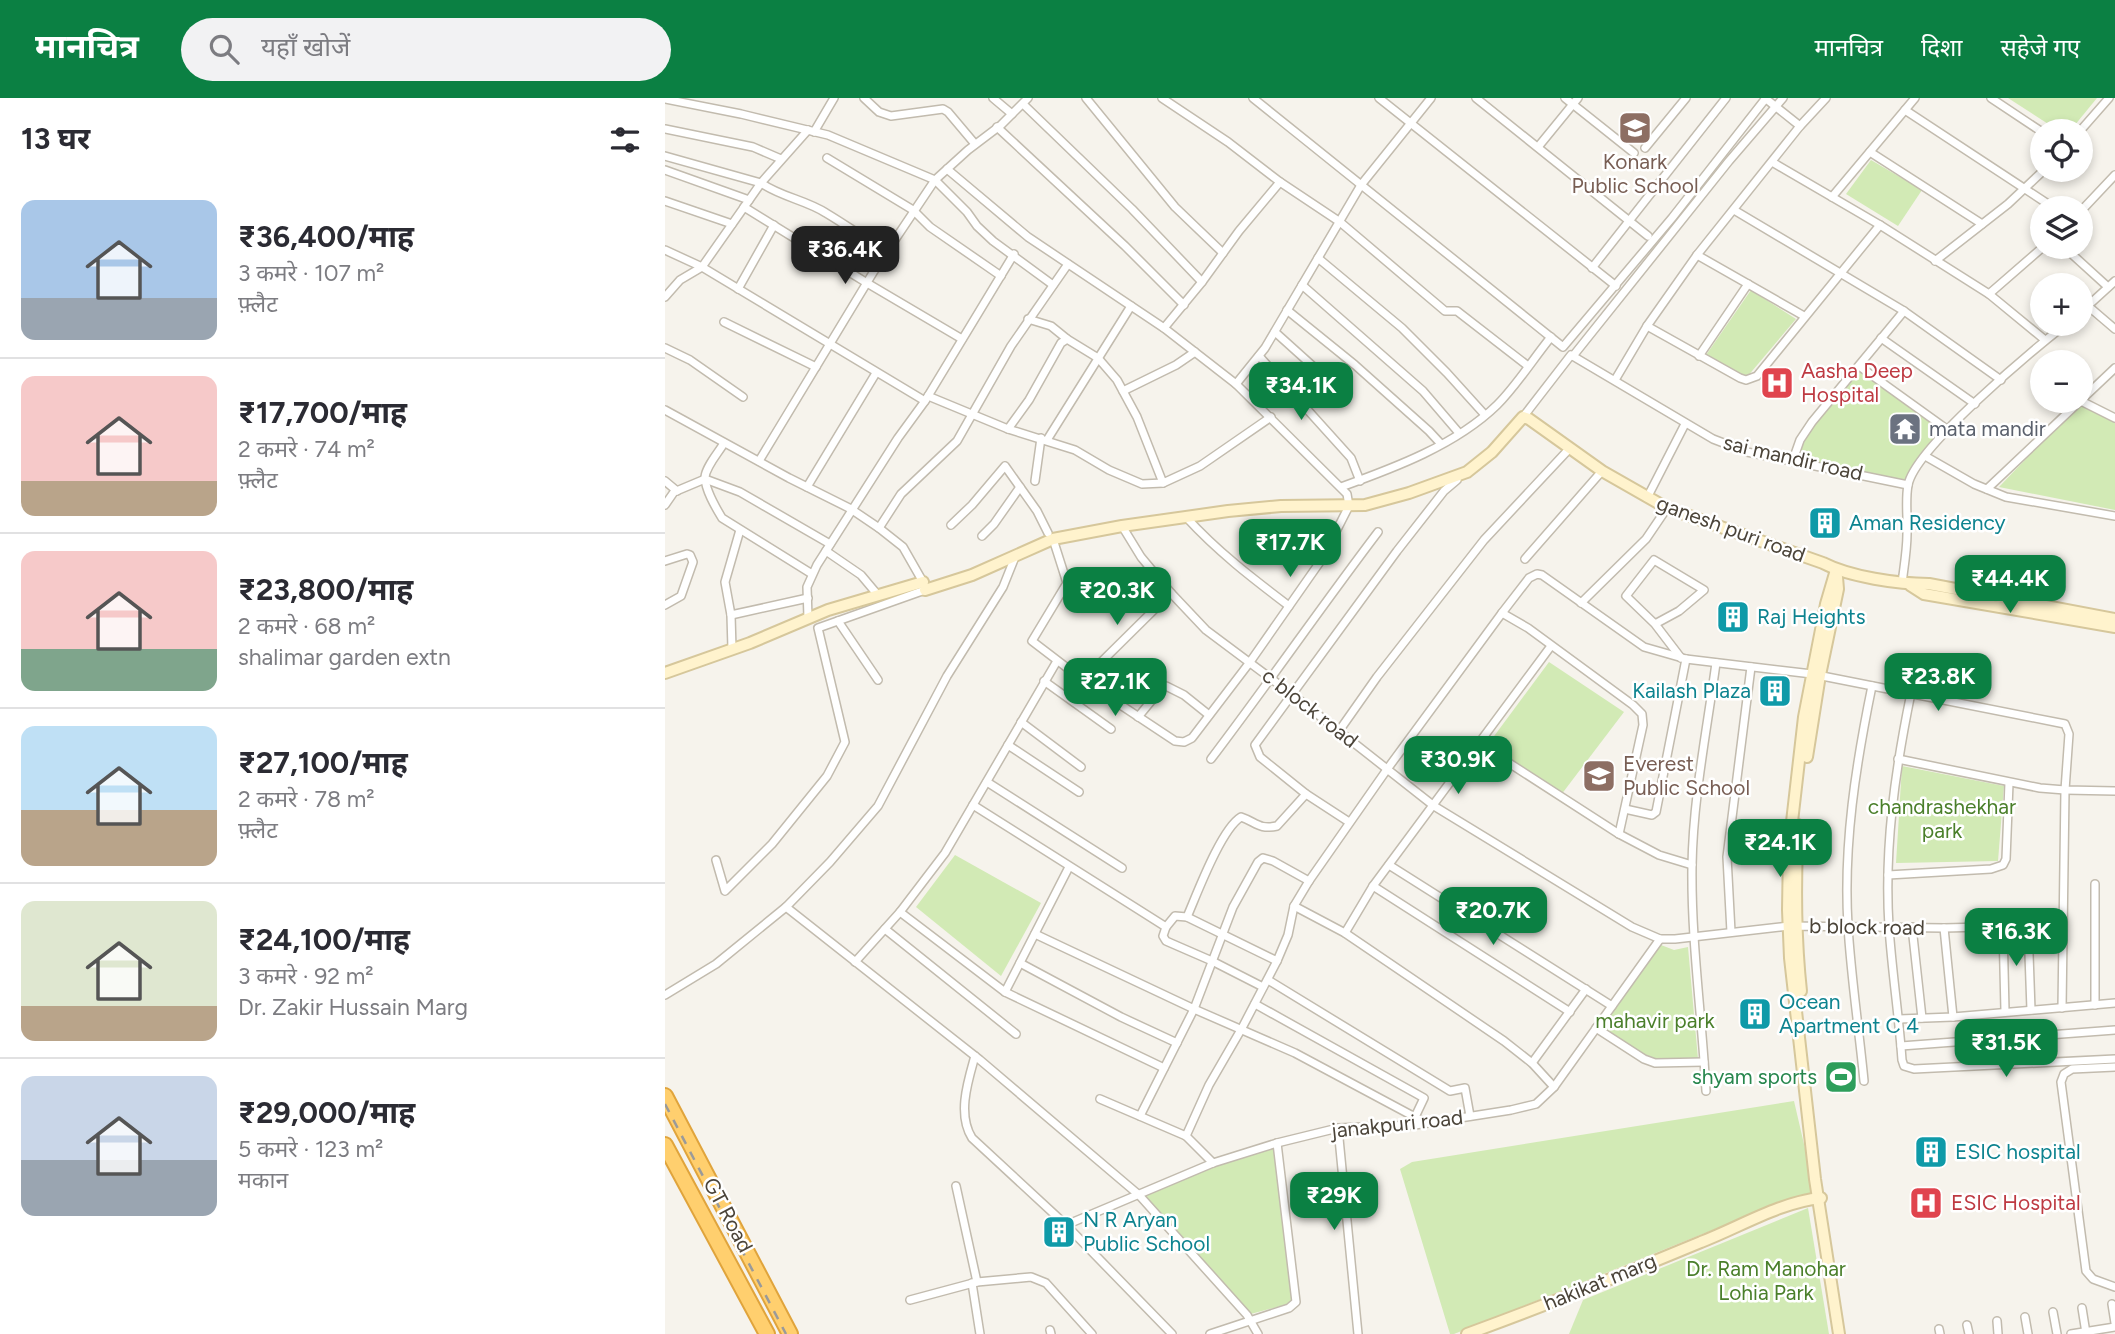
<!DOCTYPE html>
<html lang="hi">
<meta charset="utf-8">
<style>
:root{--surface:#fff;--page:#f2f2f3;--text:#2b2b33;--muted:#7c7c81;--line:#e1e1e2;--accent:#0b8043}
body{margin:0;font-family:Figtree,"Noto Sans Devanagari",sans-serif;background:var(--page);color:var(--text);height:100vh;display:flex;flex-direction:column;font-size:26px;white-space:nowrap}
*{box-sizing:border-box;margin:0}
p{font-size:23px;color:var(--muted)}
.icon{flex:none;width:38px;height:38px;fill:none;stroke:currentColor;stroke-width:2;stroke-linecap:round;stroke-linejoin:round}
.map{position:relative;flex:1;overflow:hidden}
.panel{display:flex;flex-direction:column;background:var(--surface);width:665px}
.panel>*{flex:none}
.tools{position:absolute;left:1365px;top:21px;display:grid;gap:14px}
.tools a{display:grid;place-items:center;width:63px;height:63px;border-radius:50%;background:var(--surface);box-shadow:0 4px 10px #0003;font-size:35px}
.price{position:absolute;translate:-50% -60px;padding:0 16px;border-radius:14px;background:var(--accent);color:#fff;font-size:23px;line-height:46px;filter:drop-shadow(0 2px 4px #0008)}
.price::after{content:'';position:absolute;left:50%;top:42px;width:21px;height:16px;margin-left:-10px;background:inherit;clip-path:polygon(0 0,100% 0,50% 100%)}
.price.active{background:#222;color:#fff}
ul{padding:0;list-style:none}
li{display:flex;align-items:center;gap:21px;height:175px;padding:0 21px}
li+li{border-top:2px solid var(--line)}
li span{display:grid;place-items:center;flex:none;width:196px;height:140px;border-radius:14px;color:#555}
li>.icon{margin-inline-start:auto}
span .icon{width:84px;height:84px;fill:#fffc;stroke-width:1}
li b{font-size:30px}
h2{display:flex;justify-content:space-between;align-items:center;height:84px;padding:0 21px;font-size:30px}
header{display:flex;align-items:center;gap:42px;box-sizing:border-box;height:98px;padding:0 35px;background:var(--accent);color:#fff}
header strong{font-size:33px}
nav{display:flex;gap:38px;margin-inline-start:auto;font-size:24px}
.search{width:490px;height:63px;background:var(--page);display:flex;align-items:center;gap:18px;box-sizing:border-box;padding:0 24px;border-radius:38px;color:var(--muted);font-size:26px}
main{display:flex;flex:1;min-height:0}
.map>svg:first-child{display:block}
.green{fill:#d2eab5}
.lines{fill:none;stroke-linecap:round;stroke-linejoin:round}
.street-casing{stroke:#c2bbae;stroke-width:10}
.secondary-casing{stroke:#d6c79b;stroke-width:14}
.highway-casing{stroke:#e0a43c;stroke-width:18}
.street{stroke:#fff;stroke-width:7}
.secondary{stroke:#fff3cd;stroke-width:10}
.highway{stroke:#ffcf6e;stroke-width:14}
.rail{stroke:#9a9a9a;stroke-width:2.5;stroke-dasharray:9 9;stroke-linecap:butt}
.labels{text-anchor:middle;stroke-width:5;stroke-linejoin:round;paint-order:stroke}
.education-label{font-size:21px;fill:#785e54;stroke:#fff}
.health-label{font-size:21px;fill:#be3a42;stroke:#fff;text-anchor:start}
.worship-label{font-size:21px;fill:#5b616d;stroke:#fff;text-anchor:start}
.street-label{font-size:21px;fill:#4b4439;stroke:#fff}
.culture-label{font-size:21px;fill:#0d838f;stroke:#fff;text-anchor:start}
.park-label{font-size:21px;fill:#4a7f2a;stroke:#fff}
.leisure-label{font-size:21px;fill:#27864d;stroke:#fff;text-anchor:end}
</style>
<header>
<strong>मानचित्र</strong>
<div class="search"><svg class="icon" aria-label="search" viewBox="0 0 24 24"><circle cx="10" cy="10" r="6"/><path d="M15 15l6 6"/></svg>यहाँ खोजें</div>
<nav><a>मानचित्र</a><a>दिशा</a><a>सहेजे गए</a></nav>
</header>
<main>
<section class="panel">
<h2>13 घर<svg class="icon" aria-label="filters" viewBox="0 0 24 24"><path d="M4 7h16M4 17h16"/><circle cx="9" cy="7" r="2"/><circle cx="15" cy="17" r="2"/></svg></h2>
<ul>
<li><span style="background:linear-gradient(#a9c7e8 70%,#9aa5b1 0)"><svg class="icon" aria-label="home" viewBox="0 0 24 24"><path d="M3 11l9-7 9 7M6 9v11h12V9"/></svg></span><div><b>₹36,400/माह</b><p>3 कमरे · 107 m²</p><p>फ़्लैट</p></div></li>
<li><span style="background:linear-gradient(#f6c9c9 75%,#b9a48a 0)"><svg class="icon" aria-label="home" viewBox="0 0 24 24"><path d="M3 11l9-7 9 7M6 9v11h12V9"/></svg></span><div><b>₹17,700/माह</b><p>2 कमरे · 74 m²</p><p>फ़्लैट</p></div></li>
<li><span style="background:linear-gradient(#f6c9c9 70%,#7fa58c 0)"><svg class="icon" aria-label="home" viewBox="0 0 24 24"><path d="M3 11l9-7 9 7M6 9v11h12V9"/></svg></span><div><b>₹23,800/माह</b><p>2 कमरे · 68 m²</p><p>shalimar garden extn</p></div></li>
<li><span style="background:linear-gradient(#bfe0f5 60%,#b9a48a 0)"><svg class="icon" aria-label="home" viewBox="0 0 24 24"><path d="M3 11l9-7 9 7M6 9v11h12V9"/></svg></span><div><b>₹27,100/माह</b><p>2 कमरे · 78 m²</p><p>फ़्लैट</p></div></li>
<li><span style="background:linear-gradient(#dfe7d0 75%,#b9a48a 0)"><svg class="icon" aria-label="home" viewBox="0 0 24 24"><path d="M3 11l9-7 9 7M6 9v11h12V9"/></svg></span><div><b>₹24,100/माह</b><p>3 कमरे · 92 m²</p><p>Dr. Zakir Hussain Marg</p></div></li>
<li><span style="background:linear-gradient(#c9d6e8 60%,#9aa5b1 0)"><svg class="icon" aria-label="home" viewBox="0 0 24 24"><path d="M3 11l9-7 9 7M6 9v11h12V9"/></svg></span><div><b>₹29,000/माह</b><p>5 कमरे · 123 m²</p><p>मकान</p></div></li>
</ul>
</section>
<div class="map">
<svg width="1450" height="1236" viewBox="0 0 1450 1236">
<rect width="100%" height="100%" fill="#f6f3ec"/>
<g class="green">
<polygon points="1343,0 1432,0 1405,33 1394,33"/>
<polygon points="1206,62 1257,92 1233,128 1181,96"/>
<polygon points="1086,192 1131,221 1082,279 1041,257"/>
<polygon points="1194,268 1283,332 1264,353 1243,387 1128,362 1135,342"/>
<polygon points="1414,305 1450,325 1450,412 1334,389"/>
<polygon points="884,564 959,614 896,697 856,678 821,649"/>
<polygon points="1237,668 1339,688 1333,763 1231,765"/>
<polygon points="290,757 376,805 336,878 251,809"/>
<polygon points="996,847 1009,852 1023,849 1033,961 1001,966 983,966 934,933"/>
<polygon points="1129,1003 1148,1085 1148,1104 1055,1129 789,1236 785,1236 735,1071 747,1064"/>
<polygon points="612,1045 631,1204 582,1217 474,1097 548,1065"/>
<polygon points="1143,1110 1164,1236 904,1236 918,1202"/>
</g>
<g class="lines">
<defs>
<g id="street">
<polyline points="199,0 214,14 226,18 278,11 283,14 310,46"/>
<polyline points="328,0 347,16"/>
<polyline points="421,0 510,109 558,155"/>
<polyline points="497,0 563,44 615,84 675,124 780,213 792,213 863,268"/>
<polyline points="588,0 898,249 1007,120 1101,0"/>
<polyline points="714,0 951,188"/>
<polyline points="811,0 983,138"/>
<polyline points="900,0 969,55"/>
<polyline points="1100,0 1135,28"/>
<polyline points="1326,0 1377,34"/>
<polyline points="0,1 76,16 163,37 270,82 302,114 312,128 328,143 388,187"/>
<polyline points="358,6 467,111 537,184"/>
<polyline points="1240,12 1389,110"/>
<polyline points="332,29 460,148 519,207"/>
<polyline points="0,31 88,49 116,61"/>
<polyline points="1415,33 1444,0"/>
<polyline points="149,34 169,0"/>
<polyline points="873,49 913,0"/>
<polyline points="980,50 1021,0"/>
<polyline points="1205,54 1317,126"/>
<path d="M0,58L96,85C116,99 141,102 161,115C181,127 201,141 222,154"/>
<polyline points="162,60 248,112 265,129 336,178"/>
<polyline points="1107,64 1215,127 1324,196 1380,242"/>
<polyline points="282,71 363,139 499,230 571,286 682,396 684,408 657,461 585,564 527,640 519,644 510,643 418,582 367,543 402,485 388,441"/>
<polyline points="0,72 84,102"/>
<polyline points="1167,99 1250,0"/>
<polyline points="0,103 67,126"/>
<polyline points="79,109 202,185 297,241"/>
<polyline points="1069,112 1239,213 1336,282"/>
<polyline points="1416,113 1450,77"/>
<polyline points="1399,149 1443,189"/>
<polyline points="0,152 37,169 260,303"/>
<polyline points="1032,157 1139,218"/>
<polyline points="653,160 737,230 782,275 820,317"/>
<polyline points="1270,163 1343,106 1379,72"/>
<polyline points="927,170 1061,0"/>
<polyline points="637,187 758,293 794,335"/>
<polyline points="73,191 109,127"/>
<polyline points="1324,196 1378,149"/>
<polyline points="0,199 15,182 37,169 96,85 143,32"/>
<polyline points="1423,208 1450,231"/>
<polyline points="622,212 690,267 764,333 776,346"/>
<polyline points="1416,214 1450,183"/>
<polyline points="363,221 386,228 402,241 433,260 452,282 472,319 498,385"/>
<polyline points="59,224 151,269"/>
<polyline points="982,228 1075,280 1081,282 1092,278 1215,127"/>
<polyline points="499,230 537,184 574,133 615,84"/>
<polyline points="610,234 671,289"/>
<polyline points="1216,240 1310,306"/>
<polyline points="0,250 25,262 78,299"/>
<polyline points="594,258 686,360 695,383"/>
<polyline points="908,258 1064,63 1118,0"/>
<polyline points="1034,258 1083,186"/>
<polyline points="1194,268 1283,332"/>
<polyline points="950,282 982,228 1032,157 1135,28 1161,0"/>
<polyline points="571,286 600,250 696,87 766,0"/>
<polyline points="458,293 511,267 530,254"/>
<polyline points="263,298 343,331 410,352 444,372 477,386 498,385 535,368 606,319"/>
<polyline points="1416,303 1450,320"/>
<polyline points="0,312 124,380 186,411 214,430 238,449 258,484 260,492 153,530 180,644 162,678 107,746 60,793 51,762"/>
<polyline points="858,319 906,257 1048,341 1082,354 1243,387"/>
<polyline points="343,331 364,302 396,245 402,241"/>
<polyline points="382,342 466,208"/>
<path d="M59,345C54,354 41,368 40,379C40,392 51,410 57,420L147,476"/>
<polyline points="1260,358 1309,386 1341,399 1450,418"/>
<polyline points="1128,362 1135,342 1147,324 1239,213"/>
<polyline points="94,363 209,173 270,82 303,52 336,27 363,0"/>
<polyline points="0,383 12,393"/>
<polyline points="370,383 376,340"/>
<polyline points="142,389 211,275"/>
<path d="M676,389C729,370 791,347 832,307C852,287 868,261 886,239"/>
<polyline points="1322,391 1450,270"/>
<polyline points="982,400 1020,326"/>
<polyline points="0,407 9,394 40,381 75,394 165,446"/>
<path d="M521,419C552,453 587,480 624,508"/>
<polyline points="286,427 307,407 340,368 372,413 383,435"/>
<polyline points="457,428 476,459 506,495 541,532 628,597 769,708 967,829 995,841 1010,841 1124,828 1279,830 1398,827"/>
<polyline points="214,430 236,396 292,343 346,248 403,166"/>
<polyline points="317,438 329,426 355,389"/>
<polyline points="161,453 196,477 212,496"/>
<polyline points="350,459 338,489 282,578 213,708 165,764 121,809 315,962 474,1097 582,1217 593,1236"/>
<polyline points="860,461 937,373"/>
<polyline points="0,463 22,456 25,457 28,464 16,498 0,507"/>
<path d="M1237,485C1239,469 1242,452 1242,436C1243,421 1240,403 1243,387C1250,350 1368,252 1401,226"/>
<polyline points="916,505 981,441 1002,410"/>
<polyline points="837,515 863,530 968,607 977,616 978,627 954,736"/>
<polyline points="66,517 143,500"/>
<polyline points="143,520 142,489 152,467 233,340 260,303 349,156"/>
<polyline points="173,523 213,582"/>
<polyline points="990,526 961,498 989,462 1039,492 1014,513 990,526 1016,560"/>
<polyline points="67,551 66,517 60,484 75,432"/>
<polyline points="418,582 506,495"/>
<polyline points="379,583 446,631"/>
<path d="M1246,595C1230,673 1219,750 1224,829C1227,874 1234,918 1237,962L1239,968L1249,971L1450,961"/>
<polyline points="473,619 496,591 501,588 519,597 544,617"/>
<polyline points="356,624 416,669"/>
<polyline points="674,633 712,579 819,442 905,350"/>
<polyline points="813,645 954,736 994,757 1027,767"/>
<polyline points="343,647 414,694"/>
<path d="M546,661C603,586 656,509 713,434"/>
<polyline points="1233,661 1375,690 1400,692 1450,693"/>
<polyline points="322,684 457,770"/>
<polyline points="308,707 501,829 498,838 501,843 547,863 598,889"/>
<polyline points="960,711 987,717 991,714 1021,561"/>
<polyline points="684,724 641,696 595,659 590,647 732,453 779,393 792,382"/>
<polyline points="724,767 947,908"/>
<polyline points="1223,777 1326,771 1338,767 1341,761 1344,685"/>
<polyline points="708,788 905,914"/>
<polyline points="629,808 680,835 839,943 867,965 889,989"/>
<polyline points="235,814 340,894 404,769"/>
<path d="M522,819C532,796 556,731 576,719C591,724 594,732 612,728L641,696"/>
<polyline points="1363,828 1366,912"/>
<polyline points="501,829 510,818 522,819 612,863"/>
<polyline points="1247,829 1257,920"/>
<polyline points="1338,829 1340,913"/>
<polyline points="1279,830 1288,919"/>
<polyline points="220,831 351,936"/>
<polyline points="1066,834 1062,759 1086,569"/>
<polyline points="680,835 708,788 886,548"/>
<polyline points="370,836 529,911 630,955 761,1025"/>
<polyline points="190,864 235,814 280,755 392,563"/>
<polyline points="355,865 456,919 512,945"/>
<polyline points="603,882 785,993 800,990 805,1018"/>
<polyline points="340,894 499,970"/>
<polyline points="0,897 51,866 121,809"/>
<polyline points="590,906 759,1000 750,1019"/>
<polyline points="1430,907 1430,786"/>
<polyline points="1234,921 1288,919 1450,905"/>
<polyline points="931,930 979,961 990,965 1039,964"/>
<polyline points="1236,948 1450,932"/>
<path d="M310,958C303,983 292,1016 307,1040L401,1127L507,1236"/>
<polyline points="867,965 921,891"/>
<polyline points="1450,969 1407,971 1399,976 1396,984 1421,1173 1428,1181 1450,1189"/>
<path d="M1199,983C1194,931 1186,879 1183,828C1178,747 1191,666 1207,588"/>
<path d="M1041,993C1037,918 1026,843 1027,768C1028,700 1042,632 1051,565"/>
<polyline points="435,1001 521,1038 548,1065"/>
<polyline points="475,1018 529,911 568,809 593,764 598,760 608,763 644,783"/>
<polyline points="673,1030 693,1236"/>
<polyline points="521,1038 544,987 577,930 612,863 623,837 629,808 644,783 723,670 837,515 864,480 872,476 877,477 979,549 1021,561 1147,576 1400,626 1404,636 1400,692 1397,910"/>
<polyline points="291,1088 312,1184"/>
<polyline points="401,1127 548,1065 612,1045 673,1030 750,1027 846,1012 871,1006 889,989 995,841"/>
<polyline points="307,1185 315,1236"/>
<polyline points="245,1202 312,1184 366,1179 381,1185 427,1236"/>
<polyline points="1447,1206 1450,1225"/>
<polyline points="1417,1210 1421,1235"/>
<polyline points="1388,1214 1392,1236"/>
<polyline points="1360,1219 1363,1236"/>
<polyline points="1332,1223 1333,1236"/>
<polyline points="1302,1227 1304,1236"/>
<polyline points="1274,1231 1275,1236"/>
<polyline points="385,1232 386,1236"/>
<polyline points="545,1236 624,1210 631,1204 612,1045"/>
<polyline points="1406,1236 1450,1229"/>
</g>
<g id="secondary">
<polyline points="1171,472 1161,506 1139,619 1124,750 1123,812 1125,860 1150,1081 1174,1236"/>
<polyline points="1245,487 1259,496 1450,529"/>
<path d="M260,492L307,477L388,441L457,428L563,413L616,408L700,407L744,395L802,374L827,354L858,319L864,321L937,373L1002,410L1158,465C1185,479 1233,486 1264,486L1450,521"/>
<polyline points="0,575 85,545 163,512 258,484"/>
<polyline points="1142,659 1155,577 1173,491 1172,479"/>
<path d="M1133,727C1130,783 1130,838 1136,893"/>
<path d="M802,1236C881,1207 959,1176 1036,1144C1075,1129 1115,1104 1156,1100"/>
</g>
<g id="highway">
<polyline points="0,998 125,1236"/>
<polyline points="0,1047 102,1236"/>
</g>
</defs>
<use href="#street" class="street-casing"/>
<use href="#secondary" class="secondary-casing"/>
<use href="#highway" class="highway-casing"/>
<use href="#street" class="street"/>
<use href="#secondary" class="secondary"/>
<use href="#highway" class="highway"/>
<polyline class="rail" points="0,1006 121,1236"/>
</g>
<defs>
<symbol id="school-square" viewBox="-11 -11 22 22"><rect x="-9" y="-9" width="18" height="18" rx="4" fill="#8d6e63" stroke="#fff"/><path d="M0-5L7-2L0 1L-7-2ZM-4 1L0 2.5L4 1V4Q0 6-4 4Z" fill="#fff"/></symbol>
<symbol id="hospital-square" viewBox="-11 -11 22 22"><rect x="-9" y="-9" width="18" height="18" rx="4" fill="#e0444e" stroke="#fff"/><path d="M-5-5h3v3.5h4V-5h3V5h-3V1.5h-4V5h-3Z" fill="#fff"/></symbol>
<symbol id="temple-square" viewBox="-11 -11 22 22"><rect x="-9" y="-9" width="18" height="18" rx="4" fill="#6b7280" stroke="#fff"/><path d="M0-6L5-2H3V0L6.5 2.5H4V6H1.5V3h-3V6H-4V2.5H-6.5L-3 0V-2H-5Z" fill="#fff"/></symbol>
<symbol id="building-square" viewBox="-11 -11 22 22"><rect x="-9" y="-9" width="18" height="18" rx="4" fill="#0f9aa8" stroke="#fff"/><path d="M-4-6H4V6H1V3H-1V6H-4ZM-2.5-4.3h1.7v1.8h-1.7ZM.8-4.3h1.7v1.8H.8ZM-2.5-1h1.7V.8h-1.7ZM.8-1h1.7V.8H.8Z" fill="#fff"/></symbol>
<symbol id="stadium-square" viewBox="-11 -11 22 22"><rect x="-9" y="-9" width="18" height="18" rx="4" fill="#2e9e5b" stroke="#fff"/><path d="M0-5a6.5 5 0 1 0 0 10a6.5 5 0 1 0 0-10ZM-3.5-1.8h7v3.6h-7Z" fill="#fff"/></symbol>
</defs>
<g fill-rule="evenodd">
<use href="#school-square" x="951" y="11" width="38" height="38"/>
<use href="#hospital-square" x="1093" y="266" width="38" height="38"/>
<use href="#temple-square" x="1221" y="312" width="38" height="38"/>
<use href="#building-square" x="1141" y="406" width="38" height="38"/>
<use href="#building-square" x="1049" y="500" width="38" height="38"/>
<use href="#building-square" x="1091" y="574" width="38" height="38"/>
<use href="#school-square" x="915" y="659" width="38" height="38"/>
<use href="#building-square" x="1071" y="897" width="38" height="38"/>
<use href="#stadium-square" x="1157" y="960" width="38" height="38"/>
<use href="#building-square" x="1247" y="1035" width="38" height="38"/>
<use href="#hospital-square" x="1242" y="1086" width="38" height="38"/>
<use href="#building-square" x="375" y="1115" width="38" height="38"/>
</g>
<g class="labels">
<g class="education-label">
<text x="970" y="71">Konark<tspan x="970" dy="24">Public School</tspan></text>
<text x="958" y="673" text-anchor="start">Everest<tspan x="958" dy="24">Public School</tspan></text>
</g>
<g class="health-label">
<text x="1136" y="280">Aasha Deep<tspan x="1136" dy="24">Hospital</tspan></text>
<text x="1286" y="1112">ESIC Hospital</text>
</g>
<g class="worship-label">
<text x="1264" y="338">mata mandir</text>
</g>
<g class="street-label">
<text transform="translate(1128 360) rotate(13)" y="7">sai mandir road</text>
<text transform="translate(1066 431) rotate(20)" y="7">ganesh puri road</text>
<text transform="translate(645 610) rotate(38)" y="7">c block road</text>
<text transform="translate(1202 829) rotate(1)" y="7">b block road</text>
<text transform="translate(732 1026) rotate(-6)" y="7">janakpuri road</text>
<text transform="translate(63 1117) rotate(62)" y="7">GT Road</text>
<text transform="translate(935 1184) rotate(-22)" y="7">hakikat marg</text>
</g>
<g class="culture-label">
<text x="1184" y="432">Aman Residency</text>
<text x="1092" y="526">Raj Heights</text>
<text x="1086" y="600" text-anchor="end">Kailash Plaza</text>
<text x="1114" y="911">Ocean<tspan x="1114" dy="24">Apartment C 4</tspan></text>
<text x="1290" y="1061">ESIC hospital</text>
<text x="418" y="1129">N R Aryan<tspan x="418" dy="24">Public School</tspan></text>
</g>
<g class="park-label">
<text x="1277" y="716">chandrashekhar<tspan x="1277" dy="24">park</tspan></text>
<text x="990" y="930">mahavir park</text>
<text x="1101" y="1178">Dr. Ram Manohar<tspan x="1101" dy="24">Lohia Park</tspan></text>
</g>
<g class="leisure-label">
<text x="1152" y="986">shyam sports</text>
</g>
</g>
</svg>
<div class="tools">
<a><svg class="icon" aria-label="locate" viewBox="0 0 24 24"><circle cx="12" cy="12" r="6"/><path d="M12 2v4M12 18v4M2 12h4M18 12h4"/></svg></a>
<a><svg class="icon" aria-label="layers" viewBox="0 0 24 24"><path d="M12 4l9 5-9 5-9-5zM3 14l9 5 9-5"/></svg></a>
<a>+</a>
<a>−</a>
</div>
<b class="price active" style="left:180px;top:188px">₹36.4K</b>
<b class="price" style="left:636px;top:324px">₹34.1K</b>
<b class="price" style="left:625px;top:481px">₹17.7K</b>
<b class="price" style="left:1345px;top:517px">₹44.4K</b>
<b class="price" style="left:452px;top:529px">₹20.3K</b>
<b class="price" style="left:1273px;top:615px">₹23.8K</b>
<b class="price" style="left:450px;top:620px">₹27.1K</b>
<b class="price" style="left:793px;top:698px">₹30.9K</b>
<b class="price" style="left:1115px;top:781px">₹24.1K</b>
<b class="price" style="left:828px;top:849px">₹20.7K</b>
<b class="price" style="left:1351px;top:870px">₹16.3K</b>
<b class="price" style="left:1341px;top:981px">₹31.5K</b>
<b class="price" style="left:669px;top:1134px">₹29K</b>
</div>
</main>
